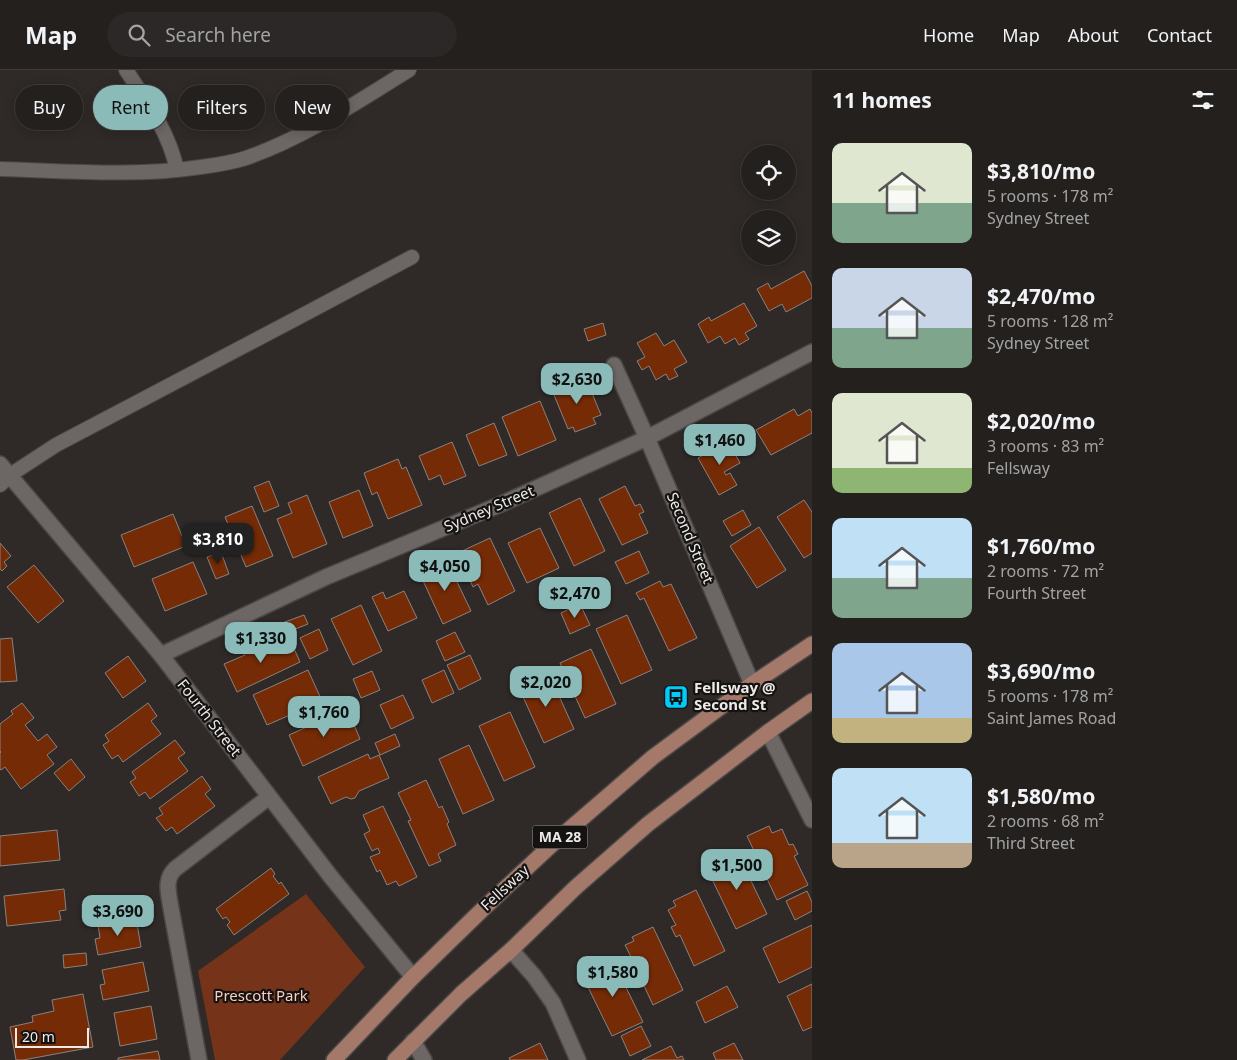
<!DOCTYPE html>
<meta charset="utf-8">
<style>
:root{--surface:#23201e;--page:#2b2827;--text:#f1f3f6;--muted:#a3a3a4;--line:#403e3c;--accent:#8bbbb9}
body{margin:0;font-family:"Noto Sans",sans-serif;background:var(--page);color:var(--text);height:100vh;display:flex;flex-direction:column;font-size:19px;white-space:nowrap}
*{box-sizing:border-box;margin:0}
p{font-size:16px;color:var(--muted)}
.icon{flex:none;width:28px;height:28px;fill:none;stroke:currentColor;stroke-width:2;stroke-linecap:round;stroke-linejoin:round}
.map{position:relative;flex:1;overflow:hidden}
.sheet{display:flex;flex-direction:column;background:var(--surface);width:425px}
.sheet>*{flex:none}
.banner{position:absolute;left:15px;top:15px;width:475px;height:45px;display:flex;gap:10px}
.fabs{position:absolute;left:741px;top:75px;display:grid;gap:10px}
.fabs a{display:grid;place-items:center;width:55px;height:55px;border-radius:50%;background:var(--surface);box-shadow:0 2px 12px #0003,0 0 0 1px var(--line);font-size:25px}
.scale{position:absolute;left:15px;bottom:12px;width:74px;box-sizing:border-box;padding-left:5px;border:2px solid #edeae8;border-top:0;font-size:14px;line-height:18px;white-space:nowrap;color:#edeae8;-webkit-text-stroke:4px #151312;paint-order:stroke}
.price{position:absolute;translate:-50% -42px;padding:0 11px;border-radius:10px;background:var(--accent);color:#111;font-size:16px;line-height:32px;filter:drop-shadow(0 1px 2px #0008)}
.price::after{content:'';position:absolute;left:50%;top:30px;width:15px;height:11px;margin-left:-8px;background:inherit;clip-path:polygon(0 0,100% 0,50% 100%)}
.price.selected{background:#222;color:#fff}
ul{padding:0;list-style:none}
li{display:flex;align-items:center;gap:15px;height:125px;padding:0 20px}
li span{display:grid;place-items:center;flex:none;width:140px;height:100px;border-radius:10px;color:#555}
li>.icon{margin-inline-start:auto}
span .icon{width:60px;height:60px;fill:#fffc;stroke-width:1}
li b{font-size:21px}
h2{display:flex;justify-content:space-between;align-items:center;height:60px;padding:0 20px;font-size:21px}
.pill{padding:0 18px;border-radius:22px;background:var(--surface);box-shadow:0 2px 12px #0003,0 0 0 1px var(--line);font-size:18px;line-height:45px}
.pill.selected{background:var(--accent);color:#111}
header{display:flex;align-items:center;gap:30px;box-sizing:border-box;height:70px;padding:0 25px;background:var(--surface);border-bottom:1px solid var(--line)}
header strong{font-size:24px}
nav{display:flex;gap:28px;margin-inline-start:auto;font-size:18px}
.search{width:350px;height:45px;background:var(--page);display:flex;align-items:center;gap:12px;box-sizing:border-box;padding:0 18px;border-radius:28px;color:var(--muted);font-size:19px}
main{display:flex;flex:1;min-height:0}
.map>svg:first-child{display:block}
.green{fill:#75341a}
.building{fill:#752b06;stroke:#888280}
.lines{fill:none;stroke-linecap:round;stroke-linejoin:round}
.service-casing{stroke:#4a4745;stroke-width:16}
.minor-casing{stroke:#4a4745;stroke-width:18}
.tertiary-casing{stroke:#4a4745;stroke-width:18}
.primary-casing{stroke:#4a4745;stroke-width:18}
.service{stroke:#6c6664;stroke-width:14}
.minor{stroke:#6c6664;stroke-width:15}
.tertiary{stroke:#6c6664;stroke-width:15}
.primary{stroke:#a47969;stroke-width:15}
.labels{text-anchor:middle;stroke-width:4.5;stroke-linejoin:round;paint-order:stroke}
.shield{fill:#151312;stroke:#acaaa8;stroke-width:1}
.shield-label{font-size:14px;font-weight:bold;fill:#edeae8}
.street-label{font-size:15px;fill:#edeae8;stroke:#151312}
.poi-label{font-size:15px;font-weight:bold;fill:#edeae8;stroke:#151312;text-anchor:start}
.park-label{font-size:15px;fill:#fdcfbd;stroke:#151312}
</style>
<header>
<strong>Map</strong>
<div class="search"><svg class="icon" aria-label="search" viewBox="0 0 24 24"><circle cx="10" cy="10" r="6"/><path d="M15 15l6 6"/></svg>Search here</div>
<nav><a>Home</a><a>Map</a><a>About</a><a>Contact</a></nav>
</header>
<main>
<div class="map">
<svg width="812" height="990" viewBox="0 0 812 990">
<rect width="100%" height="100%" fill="#2f2a28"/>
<polygon class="green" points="306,824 365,897 280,990 215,990 198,901"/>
<g class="building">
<polygon points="804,201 812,216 812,228 786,242 782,234 769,241 757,219 768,213 771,219"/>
<polygon points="744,233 757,256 745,263 749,269 739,275 735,268 725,274 720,266 708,273 698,254 709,247 711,251"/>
<polygon points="603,253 606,265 588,271 584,259"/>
<polygon points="656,263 664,276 674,270 687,292 674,299 678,306 669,310 666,304 656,310 649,296 642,300 637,291 645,287 637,273"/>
<polygon points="570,311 573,316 587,311 601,345 593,348 596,354 575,362 573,357 568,359 554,325 560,323 557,316"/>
<polygon points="540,331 556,370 518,386 502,347"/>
<polygon points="794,339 798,346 810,339 812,343 812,363 771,385 756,360"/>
<polygon points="494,353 507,385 479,396 466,365"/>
<polygon points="728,371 740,393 724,402 726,405 730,403 737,415 719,425 698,388 709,382 707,378 715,374 717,377"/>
<polygon points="452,372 466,406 444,415 440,405 429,410 419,386"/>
<polygon points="398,389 402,399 406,397 422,435 388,449 377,422 372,425 364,403"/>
<polygon points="269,411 279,436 264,442 254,417"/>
<polygon points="625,416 635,436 640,434 644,442 639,444 648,463 622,475 599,429"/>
<polygon points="359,420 373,456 343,468 329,432"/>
<polygon points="307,425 327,474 293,488 277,449 292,443 288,433"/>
<polygon points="580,428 605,481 574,496 549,443"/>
<polygon points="804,430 812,442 812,483 804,488 777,447"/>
<polygon points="252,436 273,486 246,497 225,447"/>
<polygon points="743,440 751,455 732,466 723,451"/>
<polygon points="173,444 186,476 134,497 121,465"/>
<polygon points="759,457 786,500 757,518 730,476"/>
<polygon points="540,458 559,498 527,513 508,473"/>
<polygon points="490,468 515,521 488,535 478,514 473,517 468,506 473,504 462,481"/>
<polygon points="0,473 11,486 4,492 7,496 2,501 0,499"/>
<polygon points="639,481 649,503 626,514 615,492"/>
<polygon points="221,482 229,504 216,509 207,487"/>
<polygon points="446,489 471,541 443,554 419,502"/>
<polygon points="193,492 207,524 165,541 152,509"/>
<polygon points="34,495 64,531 38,553 7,517"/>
<polygon points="660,511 663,517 671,514 697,568 669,581 644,528 640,530 636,523"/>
<polygon points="404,521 417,548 388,561 372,527 383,522 386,529"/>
<polygon points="580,534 590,555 570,564 561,543"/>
<polygon points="361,535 382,581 353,595 331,549"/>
<polygon points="304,545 308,554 285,563 282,553"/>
<polygon points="627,545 652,600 621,614 596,559"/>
<polygon points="319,559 328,580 310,589 300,568"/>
<polygon points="455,562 465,582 445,591 436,571"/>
<polygon points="12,568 17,611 0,612 0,569"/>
<polygon points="282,568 286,577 292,574 300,592 237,622 224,594 245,585 243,581 261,572 263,577"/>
<polygon points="591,579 616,634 585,648 560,593"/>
<polygon points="470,585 481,609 459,620 447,595"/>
<polygon points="128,586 146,611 123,628 105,603"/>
<polygon points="308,600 322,631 267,655 253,625"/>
<polygon points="444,600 454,623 432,633 422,610"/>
<polygon points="372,601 380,620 361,628 353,609"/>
<polygon points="549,604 574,659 544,673 519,618"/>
<polygon points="403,625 414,648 391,659 380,635"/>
<polygon points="22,633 34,648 25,655 38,671 47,664 57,677 47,685 54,694 21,719 5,697 1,700 0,699 0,683 1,682 0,681 0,654 13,644 11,641"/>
<polygon points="148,633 157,646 151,651 161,664 123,692 118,685 112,689 103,675 109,671 105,665"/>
<polygon points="340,642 343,648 350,645 360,669 303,696 289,665"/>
<polygon points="510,642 535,697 504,711 479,656"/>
<polygon points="395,664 400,676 380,685 375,673"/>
<polygon points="175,670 185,683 178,688 188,701 150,729 145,722 139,726 130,712 136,708 132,702"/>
<polygon points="469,675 494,730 463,744 439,689"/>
<polygon points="368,684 370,689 379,685 389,708 359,721 355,728 351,729 346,727 331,734 318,707"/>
<polygon points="71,689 85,707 69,721 54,703"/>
<polygon points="202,706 211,719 205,724 215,736 177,764 172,757 166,761 156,748 163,744 159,738"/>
<polygon points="426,710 439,738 442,736 449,752 447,754 456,775 438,784 441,791 429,796 408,751 411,750 398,723"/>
<polygon points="383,736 417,807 399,816 396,811 387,815 380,800 377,802 370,787 380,783 378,778 372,781 364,764 370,761 363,745"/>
<polygon points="769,756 772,763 782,759 789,775 793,774 798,784 794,786 808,815 777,830 747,766"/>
<polygon points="57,760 60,790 0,796 0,766"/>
<polygon points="737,782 767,844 736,859 709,803 720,798 717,791"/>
<polygon points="271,798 275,804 273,806 279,814 281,812 289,824 234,865 227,855 230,852 226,847 223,849 216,839"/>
<polygon points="64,819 66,840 59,841 61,850 7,856 4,826"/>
<polygon points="696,820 725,881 694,896 680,865 676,867 671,857 676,855 668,840 676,836 673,831"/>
<polygon points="807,821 812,832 812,841 795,850 786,831"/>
<polygon points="136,848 141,877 98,885 95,869 100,868 98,855"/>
<polygon points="812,855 812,897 779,913 763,878"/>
<polygon points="653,857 683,920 653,935 638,903 634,905 628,893 633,891 625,875 634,871 632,867"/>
<polygon points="86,883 87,895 64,898 63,885"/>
<polygon points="612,889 643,952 612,966 584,909 595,904 592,898"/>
<polygon points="143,892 149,921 103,930 100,915 105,914 102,900"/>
<polygon points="812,914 812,957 803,961 787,926"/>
<polygon points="727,916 738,937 705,953 696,932"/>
<polygon points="83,924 93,977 23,990 16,990 10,957 33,952 32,946 54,941 52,930"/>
<polygon points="151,936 157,969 120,976 114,943"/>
<polygon points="641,956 651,976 630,986 621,966"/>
<polygon points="540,973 548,990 510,990 509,988"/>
<polygon points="734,973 743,990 716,990 713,983"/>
<polygon points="671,976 677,988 682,986 684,990 642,990"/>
<polygon points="158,981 160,990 118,990 118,988"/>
</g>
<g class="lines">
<defs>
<g id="service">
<path d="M126,0C147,32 169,62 177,100"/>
<path d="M0,99C67,101 135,107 201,97C216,95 231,93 246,88C304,68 357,32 409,0"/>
<polyline points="0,415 10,405 56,375 301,246 412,187"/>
</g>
<g id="minor">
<polyline points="614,295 647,368 752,614"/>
<polyline points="161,585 326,507 499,435 647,368 812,282"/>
<polyline points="768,662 812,750"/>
<polyline points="511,880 534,906 553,933 578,990"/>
<polyline points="413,971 424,990"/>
<path d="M199,990L170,833C168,820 165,809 175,799L269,727"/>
</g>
<polyline id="tertiary" points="0,394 161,585 331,807 413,907"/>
<g id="primary">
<polyline points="334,990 413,907 485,837 558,769 653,687 752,614 812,574"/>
<polyline points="395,990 461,924 511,880 576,817 648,754 768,662 812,631"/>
</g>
</defs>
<use href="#service" class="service-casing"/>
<use href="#minor" class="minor-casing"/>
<use href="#tertiary" class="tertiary-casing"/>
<use href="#primary" class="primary-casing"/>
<use href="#service" class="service"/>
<use href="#minor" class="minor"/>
<use href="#tertiary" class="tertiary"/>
<use href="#primary" class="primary"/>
</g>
<defs>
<symbol id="bus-square" viewBox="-11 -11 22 22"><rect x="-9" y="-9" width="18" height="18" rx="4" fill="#00cbf9" stroke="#151312"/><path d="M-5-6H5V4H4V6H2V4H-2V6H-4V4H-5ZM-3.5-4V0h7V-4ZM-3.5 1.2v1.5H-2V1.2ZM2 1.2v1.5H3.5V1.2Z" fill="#111"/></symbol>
</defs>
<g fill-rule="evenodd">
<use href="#bus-square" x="662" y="613" width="28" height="28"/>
</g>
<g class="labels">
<rect class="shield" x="532.5" y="755.5" width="55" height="23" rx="4"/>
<g class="shield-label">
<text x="560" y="772">MA 28</text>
</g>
<g class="street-label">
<text transform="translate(489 439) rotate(-23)" y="5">Sydney Street</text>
<text transform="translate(690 468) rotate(67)" y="5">Second Street</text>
<text transform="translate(209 648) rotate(52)" y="5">Fourth Street</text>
<text transform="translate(505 818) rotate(-43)" y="5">Fellsway</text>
</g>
<g class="poi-label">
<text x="694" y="623">Fellsway @<tspan x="694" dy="17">Second St</tspan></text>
</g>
<g class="park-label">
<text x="261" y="931">Prescott Park</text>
</g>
</g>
</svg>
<div class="fabs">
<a><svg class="icon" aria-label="locate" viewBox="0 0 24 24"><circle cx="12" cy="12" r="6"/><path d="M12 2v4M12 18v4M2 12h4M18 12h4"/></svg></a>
<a><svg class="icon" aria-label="layers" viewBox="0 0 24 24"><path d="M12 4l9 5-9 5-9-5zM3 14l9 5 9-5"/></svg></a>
</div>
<div class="scale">20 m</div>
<b class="price" style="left:577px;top:335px">$2,630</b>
<b class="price" style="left:720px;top:396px">$1,460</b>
<b class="price selected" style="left:218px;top:495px">$3,810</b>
<b class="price" style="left:445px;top:522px">$4,050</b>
<b class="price" style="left:575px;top:549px">$2,470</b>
<b class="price" style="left:261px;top:594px">$1,330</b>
<b class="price" style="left:546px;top:638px">$2,020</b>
<b class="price" style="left:324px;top:668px">$1,760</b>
<b class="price" style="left:737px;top:821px">$1,500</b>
<b class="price" style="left:118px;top:867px">$3,690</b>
<b class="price" style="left:613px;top:928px">$1,580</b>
<div class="banner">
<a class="pill">Buy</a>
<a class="pill selected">Rent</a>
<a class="pill">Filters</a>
<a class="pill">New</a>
</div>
</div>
<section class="sheet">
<h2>11 homes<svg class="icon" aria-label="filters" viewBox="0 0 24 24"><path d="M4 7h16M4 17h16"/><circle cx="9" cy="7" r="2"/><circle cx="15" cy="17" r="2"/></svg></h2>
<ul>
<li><span style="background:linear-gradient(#dfe7d0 60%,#7fa58c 0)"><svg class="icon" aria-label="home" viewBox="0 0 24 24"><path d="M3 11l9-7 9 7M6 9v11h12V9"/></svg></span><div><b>$3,810/mo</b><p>5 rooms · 178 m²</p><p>Sydney Street</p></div></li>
<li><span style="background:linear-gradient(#c9d6e8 60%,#7fa58c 0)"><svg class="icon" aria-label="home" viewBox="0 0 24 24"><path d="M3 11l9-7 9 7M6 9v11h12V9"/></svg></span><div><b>$2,470/mo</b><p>5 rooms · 128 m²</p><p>Sydney Street</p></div></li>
<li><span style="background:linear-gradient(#dfe7d0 75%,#8fb573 0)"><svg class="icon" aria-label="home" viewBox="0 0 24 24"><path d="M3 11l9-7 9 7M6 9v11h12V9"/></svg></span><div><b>$2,020/mo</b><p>3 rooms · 83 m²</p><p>Fellsway</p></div></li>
<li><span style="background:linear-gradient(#bfe0f5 60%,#7fa58c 0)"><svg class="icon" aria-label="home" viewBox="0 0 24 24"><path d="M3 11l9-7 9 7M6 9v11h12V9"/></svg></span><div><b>$1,760/mo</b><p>2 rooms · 72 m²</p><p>Fourth Street</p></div></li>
<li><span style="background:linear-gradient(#a9c7e8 75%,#c2b280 0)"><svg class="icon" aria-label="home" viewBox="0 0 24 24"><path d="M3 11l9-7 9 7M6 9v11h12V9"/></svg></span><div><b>$3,690/mo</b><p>5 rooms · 178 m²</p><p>Saint James Road</p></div></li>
<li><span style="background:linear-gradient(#bfe0f5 75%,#b9a48a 0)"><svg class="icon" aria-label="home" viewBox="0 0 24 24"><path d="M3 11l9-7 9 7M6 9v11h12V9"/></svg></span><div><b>$1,580/mo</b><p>2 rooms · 68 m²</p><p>Third Street</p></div></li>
</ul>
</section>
</main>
